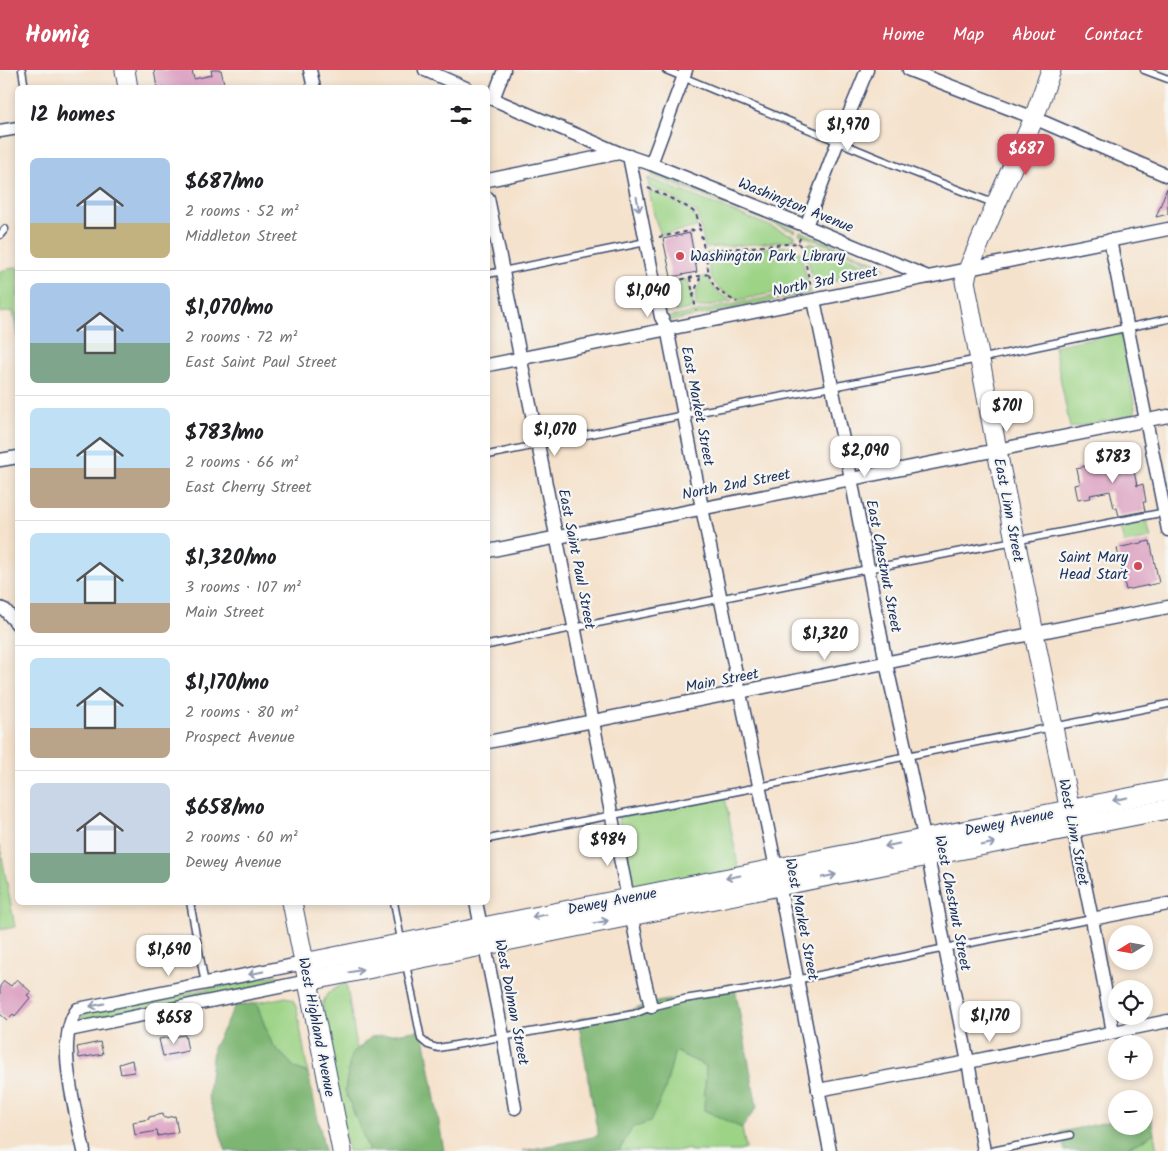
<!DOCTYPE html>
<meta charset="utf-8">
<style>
:root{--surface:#fff;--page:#f6f6f6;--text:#202124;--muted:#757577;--line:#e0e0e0;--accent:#d1495b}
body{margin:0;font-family:Kalam,sans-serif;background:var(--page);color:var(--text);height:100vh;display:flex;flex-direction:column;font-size:19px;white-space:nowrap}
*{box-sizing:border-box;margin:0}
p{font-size:16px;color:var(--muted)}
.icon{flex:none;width:28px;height:28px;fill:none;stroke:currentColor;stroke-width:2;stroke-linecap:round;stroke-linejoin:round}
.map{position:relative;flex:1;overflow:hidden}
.sheet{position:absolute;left:15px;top:15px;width:475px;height:820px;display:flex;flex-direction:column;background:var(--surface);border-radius:8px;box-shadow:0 2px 8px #0003}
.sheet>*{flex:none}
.needle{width:32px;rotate:259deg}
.fabs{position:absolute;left:1108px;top:855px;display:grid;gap:10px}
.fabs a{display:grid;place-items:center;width:45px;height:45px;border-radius:50%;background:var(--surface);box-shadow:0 2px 8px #0003;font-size:25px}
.price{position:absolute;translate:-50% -42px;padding:0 11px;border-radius:10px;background:#fff;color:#222;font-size:16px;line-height:32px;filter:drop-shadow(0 1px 2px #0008)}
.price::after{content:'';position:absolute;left:50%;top:30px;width:15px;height:11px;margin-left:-8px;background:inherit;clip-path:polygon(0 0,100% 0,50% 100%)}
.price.active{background:var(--accent);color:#fff}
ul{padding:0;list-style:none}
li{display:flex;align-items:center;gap:15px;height:125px;padding:0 15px}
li+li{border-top:1px solid var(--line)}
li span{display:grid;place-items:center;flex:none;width:140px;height:100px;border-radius:8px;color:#555}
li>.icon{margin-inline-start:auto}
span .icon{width:60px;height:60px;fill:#fffc;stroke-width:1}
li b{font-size:21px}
h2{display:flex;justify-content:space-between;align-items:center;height:60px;padding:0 15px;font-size:21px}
header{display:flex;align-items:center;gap:30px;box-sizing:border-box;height:70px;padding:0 25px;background:var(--accent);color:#fff}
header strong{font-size:24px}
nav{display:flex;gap:28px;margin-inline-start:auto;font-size:18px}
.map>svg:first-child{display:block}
.green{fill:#9cd385;stroke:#5c8172}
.forest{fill:#7db572;stroke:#4c7268}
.building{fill:#d998bc}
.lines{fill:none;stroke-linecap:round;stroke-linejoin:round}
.lane-casing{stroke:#3c4a6e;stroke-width:9}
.street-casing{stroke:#3c4a6e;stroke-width:15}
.secondary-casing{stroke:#3c4a6e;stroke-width:21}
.path{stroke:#3c4a6e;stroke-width:2;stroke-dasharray:4 4;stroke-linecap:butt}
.lane{stroke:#fff;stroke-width:6}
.street{stroke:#fff;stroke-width:12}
.secondary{stroke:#fff;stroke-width:19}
.oneway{stroke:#8d97ae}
.poi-dot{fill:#d1495b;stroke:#f6f6f2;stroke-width:2}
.labels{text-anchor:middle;stroke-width:4.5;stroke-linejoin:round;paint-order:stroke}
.street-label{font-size:15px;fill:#1b2f5e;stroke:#f6f6f2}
.poi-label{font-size:15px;fill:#1b2f5e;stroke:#f6f6f2;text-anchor:start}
</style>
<header>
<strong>Homiq</strong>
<nav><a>Home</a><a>Map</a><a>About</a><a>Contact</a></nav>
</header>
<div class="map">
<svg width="1168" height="1081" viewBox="0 0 1168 1081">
<rect width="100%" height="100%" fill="#f6f6f2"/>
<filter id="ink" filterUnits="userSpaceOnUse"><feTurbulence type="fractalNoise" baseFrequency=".02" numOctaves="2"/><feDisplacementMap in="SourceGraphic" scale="10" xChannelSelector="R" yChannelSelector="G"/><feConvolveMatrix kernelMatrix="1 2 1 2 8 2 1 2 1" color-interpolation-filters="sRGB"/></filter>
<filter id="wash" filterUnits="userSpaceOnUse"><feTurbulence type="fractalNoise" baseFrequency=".0096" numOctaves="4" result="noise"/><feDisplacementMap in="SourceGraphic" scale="20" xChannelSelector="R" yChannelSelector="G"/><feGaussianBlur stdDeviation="1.12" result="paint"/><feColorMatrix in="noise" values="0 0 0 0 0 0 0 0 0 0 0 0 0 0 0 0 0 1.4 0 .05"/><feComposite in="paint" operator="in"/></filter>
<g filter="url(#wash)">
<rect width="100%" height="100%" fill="#f5e2cc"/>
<g class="green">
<polygon points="653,103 796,160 795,162 652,106"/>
<polygon points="648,108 795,166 795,167 794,169 789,171 705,178 698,145 696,142 668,125 649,117"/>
<path d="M649,121C658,123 690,138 695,146C697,149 697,154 697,157L661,165L655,149Z"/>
<polygon points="800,161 882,195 886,199 799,164"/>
<polygon points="811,173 883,201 814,215 805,178 806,175"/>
<path d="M791,176L794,180L800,182L809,216L738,230C711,217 711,210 706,183Z"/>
<polygon points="17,197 18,197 17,267 13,241 0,243 0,201"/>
<path d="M708,206C712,219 721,225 733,231L697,238L695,226L702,207Z"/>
<polygon points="688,209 694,238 676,242 670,213"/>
<polygon points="809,219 810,223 671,251 666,248"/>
<polygon points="1121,262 1135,338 1135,342 1132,345 1070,358 1054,276"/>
<polygon points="1147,451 1151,468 1124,473 1120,457"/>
<polygon points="725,727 739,801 635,818 631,811 618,747"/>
<polygon points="0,776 15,857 0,860"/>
<polygon points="277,905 279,909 279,913 87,951 83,949 82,946 85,943"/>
<polygon points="346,912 357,978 351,985 345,1020 369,1081 348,1081 322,935 327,924"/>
<polygon points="286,927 293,930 297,939 308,1003 295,998 272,974 256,933"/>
<polygon points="674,981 706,996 704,1040 742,1058 746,1079 739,1081 692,1081 686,1079 676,1081 619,1081 632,1058 665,1020"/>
<polygon points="1154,1063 1157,1081 1117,1081 1142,1071"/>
</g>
<g class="forest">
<polygon points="735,918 757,1037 742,1058 704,1040 706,996 675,981 665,1020 650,1052 632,1058 619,1081 522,1081 598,1066 578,949 628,941 657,932"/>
<polygon points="256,933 272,974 295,998 308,1003 325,1081 226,1081 208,1026 213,978 235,936"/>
<polygon points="423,960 444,1081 369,1081 345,1020 351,985 371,967"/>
<polygon points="1150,1043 1154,1063 1142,1071 1117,1081 1065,1081 1061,1062 1116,1050 1116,1056 1144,1056 1144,1044"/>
</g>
<g id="blocks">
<g class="building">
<polygon points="154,0 192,0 194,9 212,5 211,0 221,0 225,18 157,18"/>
<polygon points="1167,118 1168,144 1156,147"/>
<polygon points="690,163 697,202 671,207 663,169"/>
<polygon points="1129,383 1130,385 1131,385 1137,416 1143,414 1146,432 1143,432 1145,441 1119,446 1117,438 1114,438 1110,421 1090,425 1091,428 1077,430 1074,415 1079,414 1076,398 1106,392 1106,390 1111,389 1110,387"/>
<polygon points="1150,471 1159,513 1126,520 1117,478"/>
<polygon points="17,909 31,922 27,925 30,928 15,946 13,944 7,950 0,944 0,916 4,911 11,916"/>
<polygon points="185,965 188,981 163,986 159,969"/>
<polygon points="100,972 103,984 79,988 77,977"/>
<polygon points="132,990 134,1002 121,1004 119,994"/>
<polygon points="163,1044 164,1048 175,1046 178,1062 158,1066 157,1061 135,1065 133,1052 149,1049 149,1047"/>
</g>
</g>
</g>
<g filter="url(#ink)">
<use href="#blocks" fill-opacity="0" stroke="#3c4a6e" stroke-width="1"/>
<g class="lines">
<defs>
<g id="lane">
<polyline points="22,0 25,18"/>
<polyline points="666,0 892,94 993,133"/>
<polyline points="1144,0 1168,9"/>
<polyline points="0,165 5,159"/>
<polyline points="488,204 646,172"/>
<polyline points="488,385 684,345 979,289 1168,249"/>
<polyline points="488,575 868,499 1166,442"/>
<polyline points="488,769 759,717 907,686 1168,634"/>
<polyline points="190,832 205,914"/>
<polyline points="394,832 401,870"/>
<polyline points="406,894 421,969 428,975 438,978 634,944 651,937 684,929 773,915 945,878 1092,849"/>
<polyline points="992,1081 1070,1065"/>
</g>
<g id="street">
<polyline points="310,0 314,18"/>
<polyline points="425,0 466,18"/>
<polyline points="909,0 1034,48 1168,106"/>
<polyline points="488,27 619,83"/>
<polyline points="493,29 504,0"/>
<polyline points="0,61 18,58"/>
<polyline points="629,86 661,247 667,258 702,438 776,798 830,1081"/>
<polyline points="651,94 686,0"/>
<polyline points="488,110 619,83 651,94 801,154 928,207"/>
<polyline points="488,128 538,374 642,899 651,937"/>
<polyline points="806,156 838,71 867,0"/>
<polyline points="1110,170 1168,460"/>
<polyline points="814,230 851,408 886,593 907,686 928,786 945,878 968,992 984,1081"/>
<path d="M488,295C714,249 941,205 1168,159"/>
<polyline points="0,390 18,387"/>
<polyline points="488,481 1168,346"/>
<polyline points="0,538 5,540 18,555"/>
<path d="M488,672C714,628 941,581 1168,537"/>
<polyline points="1073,757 1092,849 1113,962"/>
<polyline points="476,832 503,966 515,1038"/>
<polyline points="1092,849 1168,834"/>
<polyline points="69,960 308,911"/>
<polyline points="818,1020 968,992 1168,951"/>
<path d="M84,1081C77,1046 53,968 78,939L304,893"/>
</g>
<g id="secondary">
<polyline points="125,0 128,18"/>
<polyline points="1051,0 1034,48 996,134 968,200 965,211 999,391 1072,751"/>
<polyline points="292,832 342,1081"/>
<polyline points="304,893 1168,720"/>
<polyline points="308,911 928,786 1168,739"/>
</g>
</defs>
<use href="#lane" class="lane-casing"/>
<use href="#street" class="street-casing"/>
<use href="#secondary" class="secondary-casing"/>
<g class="path">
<path d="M648,118C657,122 689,136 695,143C698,147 699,154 700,159"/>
<polyline points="659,167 700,159 709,204 668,212"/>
<polyline points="798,173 802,178 811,217"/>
<polyline points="704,181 798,173 801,166"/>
<path d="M709,204C712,219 724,225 737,232"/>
<polyline points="690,208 696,240"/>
<polyline points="693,226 701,205"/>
</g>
<use href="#lane" class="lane"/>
<use href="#street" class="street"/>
<use href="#secondary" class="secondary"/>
</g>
<defs><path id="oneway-shaft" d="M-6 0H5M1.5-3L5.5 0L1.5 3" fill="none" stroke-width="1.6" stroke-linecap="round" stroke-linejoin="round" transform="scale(1.25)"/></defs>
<g class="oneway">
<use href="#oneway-shaft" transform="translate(638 134) rotate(79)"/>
<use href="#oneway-shaft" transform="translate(1120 729) rotate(168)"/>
<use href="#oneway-shaft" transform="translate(988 774) rotate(-11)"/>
<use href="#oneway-shaft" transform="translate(892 775) rotate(169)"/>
<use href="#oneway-shaft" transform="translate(829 806) rotate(-12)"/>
<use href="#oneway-shaft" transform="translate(733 807) rotate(169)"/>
<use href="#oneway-shaft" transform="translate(539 846) rotate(168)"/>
<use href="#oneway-shaft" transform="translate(601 852) rotate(-11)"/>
<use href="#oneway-shaft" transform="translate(356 901) rotate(-11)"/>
<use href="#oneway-shaft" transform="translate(256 903) rotate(168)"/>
<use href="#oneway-shaft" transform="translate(97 935) rotate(169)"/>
</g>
</g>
<g class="poi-dot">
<circle cx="680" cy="186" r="5"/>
<circle cx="1138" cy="496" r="5"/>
</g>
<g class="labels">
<g class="street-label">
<text transform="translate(796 135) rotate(22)" y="5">Washington Avenue</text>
<text transform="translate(825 211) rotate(-11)" y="5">North 3rd Street</text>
<text transform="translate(698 336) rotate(79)" y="5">East Market Street</text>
<text transform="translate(736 414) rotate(-11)" y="5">North 2nd Street</text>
<text transform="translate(1009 440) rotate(79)" y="5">East Linn Street</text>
<text transform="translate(577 489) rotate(79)" y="5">East Saint Paul Street</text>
<text transform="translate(884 496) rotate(79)" y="5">East Chestnut Street</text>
<text transform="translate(722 610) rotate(-11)" y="5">Main Street</text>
<text transform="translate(1009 752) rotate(-11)" y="5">Dewey Avenue</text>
<text transform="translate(1074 762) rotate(79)" y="5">West Linn Street</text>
<text transform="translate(612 831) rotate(-11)" y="5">Dewey Avenue</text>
<text transform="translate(953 833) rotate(79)" y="5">West Chestnut Street</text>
<text transform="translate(802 849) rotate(79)" y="5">West Market Street</text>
<text transform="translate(512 932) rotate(79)" y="5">West Dolman Street</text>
<text transform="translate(317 957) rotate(79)" y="5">West Highland Avenue</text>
</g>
<g class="poi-label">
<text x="690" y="191">Washington Park Library</text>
<text x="1128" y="492" text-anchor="end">Saint Mary<tspan x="1128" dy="17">Head Start</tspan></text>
</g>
</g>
</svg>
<div class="fabs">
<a><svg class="needle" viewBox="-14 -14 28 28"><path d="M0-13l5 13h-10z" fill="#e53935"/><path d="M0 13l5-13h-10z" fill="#757577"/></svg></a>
<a><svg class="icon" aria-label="locate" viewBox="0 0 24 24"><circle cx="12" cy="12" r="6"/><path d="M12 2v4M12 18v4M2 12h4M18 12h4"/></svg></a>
<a>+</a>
<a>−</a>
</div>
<b class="price" style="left:848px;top:82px">$1,970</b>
<b class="price active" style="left:1026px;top:106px">$687</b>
<b class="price" style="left:648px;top:248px">$1,040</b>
<b class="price" style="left:1007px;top:363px">$701</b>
<b class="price" style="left:555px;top:387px">$1,070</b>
<b class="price" style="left:865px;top:408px">$2,090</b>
<b class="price" style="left:1113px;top:414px">$783</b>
<b class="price" style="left:825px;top:591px">$1,320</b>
<b class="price" style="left:608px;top:797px">$984</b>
<b class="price" style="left:169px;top:907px">$1,690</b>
<b class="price" style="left:990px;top:973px">$1,170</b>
<b class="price" style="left:174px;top:975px">$658</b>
<section class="sheet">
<h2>12 homes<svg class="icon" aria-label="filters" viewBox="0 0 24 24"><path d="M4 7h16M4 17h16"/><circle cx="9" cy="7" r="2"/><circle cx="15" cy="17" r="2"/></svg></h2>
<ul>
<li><span style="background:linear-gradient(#a9c7e8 65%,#c2b280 0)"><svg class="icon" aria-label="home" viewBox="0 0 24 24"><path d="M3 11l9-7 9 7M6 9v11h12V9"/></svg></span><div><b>$687/mo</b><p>2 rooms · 52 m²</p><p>Middleton Street</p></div></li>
<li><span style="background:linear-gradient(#a9c7e8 60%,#7fa58c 0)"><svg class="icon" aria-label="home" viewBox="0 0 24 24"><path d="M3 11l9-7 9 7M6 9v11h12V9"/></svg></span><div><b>$1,070/mo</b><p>2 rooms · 72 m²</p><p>East Saint Paul Street</p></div></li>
<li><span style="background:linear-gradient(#bfe0f5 60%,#b9a48a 0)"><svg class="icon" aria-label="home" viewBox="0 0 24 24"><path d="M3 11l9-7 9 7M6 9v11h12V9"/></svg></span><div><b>$783/mo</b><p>2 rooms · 66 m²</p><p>East Cherry Street</p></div></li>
<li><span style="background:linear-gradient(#bfe0f5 70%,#b9a48a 0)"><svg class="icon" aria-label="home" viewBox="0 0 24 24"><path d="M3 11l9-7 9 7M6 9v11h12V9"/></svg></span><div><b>$1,320/mo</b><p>3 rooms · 107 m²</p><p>Main Street</p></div></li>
<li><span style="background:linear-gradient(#bfe0f5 70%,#b9a48a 0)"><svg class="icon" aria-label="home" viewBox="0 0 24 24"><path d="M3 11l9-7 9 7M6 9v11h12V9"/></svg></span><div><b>$1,170/mo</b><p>2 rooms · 80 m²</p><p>Prospect Avenue</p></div></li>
<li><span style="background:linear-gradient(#c9d6e8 70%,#7fa58c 0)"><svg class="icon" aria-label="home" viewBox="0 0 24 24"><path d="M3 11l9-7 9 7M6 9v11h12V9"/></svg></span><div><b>$658/mo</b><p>2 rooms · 60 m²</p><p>Dewey Avenue</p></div></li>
</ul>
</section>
</div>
